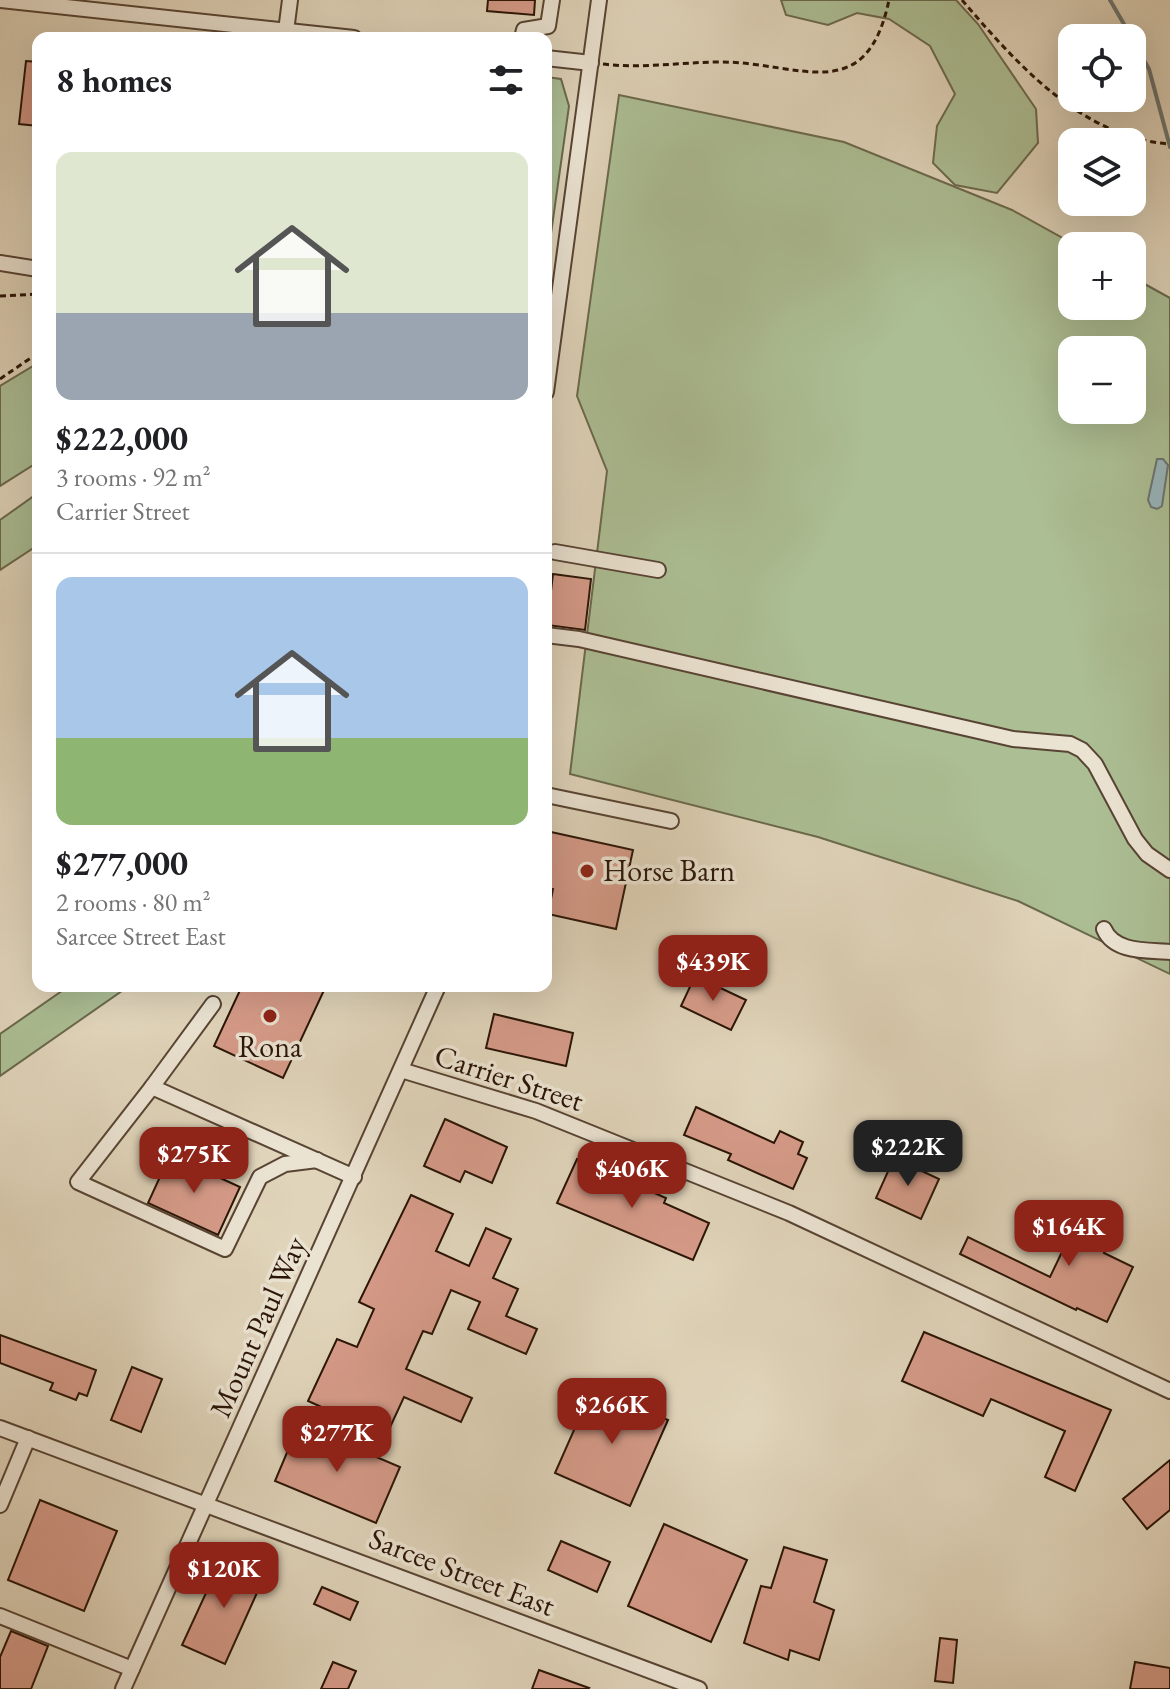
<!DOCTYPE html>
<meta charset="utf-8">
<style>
:root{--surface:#fff;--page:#f6f6f6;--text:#202124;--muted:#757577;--line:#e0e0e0;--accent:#8f2418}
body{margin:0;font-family:"EB Garamond",serif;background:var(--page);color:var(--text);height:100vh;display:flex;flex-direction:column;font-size:30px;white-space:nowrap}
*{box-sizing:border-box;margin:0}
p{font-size:26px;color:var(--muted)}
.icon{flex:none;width:44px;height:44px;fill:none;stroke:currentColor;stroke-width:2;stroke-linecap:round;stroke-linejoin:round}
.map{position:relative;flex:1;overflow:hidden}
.drawer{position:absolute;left:32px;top:32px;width:520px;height:960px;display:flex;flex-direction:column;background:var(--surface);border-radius:16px;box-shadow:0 8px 32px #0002}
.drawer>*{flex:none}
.buttons{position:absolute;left:1058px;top:24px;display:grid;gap:16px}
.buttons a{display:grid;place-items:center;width:88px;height:88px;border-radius:16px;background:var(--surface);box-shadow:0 8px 32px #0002;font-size:40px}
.price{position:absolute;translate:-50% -68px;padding:0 18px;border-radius:16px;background:var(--accent);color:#fff;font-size:26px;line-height:52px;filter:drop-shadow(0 2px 4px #0008)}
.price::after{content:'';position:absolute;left:50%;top:48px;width:24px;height:18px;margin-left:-12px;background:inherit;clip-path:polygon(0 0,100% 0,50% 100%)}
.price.selected{background:#222;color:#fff}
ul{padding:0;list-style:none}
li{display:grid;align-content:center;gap:16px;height:424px;padding:0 24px}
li+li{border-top:2px solid var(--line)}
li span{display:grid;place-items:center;height:248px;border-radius:16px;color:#555}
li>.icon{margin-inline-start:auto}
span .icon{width:144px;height:144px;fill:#fffc;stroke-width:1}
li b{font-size:34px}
h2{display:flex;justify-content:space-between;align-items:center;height:96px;padding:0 24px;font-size:34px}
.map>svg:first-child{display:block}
.green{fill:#acbe94;stroke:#6b694d;stroke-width:2;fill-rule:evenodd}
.water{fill:#98b5ba;stroke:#6c7572;stroke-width:2}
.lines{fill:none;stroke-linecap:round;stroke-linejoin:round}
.stream{stroke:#6c7572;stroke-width:4}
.building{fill:#d69b89;stroke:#2a1406;stroke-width:2}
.minor-casing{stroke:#584433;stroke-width:18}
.path{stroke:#2a1406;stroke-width:3;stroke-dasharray:6 4;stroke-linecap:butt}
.minor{stroke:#ebe3d2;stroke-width:14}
.poi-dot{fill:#8f2418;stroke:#ebe3d2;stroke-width:3}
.labels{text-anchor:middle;stroke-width:7;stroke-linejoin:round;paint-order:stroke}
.poi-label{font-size:30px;fill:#2a1406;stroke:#ebe3d2;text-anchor:start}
.street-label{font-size:30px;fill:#2a1406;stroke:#ebe3d2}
</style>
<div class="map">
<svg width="1170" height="1689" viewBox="0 0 1170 1689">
<rect width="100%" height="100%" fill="#e0d4ba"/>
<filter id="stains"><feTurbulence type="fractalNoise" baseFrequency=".0025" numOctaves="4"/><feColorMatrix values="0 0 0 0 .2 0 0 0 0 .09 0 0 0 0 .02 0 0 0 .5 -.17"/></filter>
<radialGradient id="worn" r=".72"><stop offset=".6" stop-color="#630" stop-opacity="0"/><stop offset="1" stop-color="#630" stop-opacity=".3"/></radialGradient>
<g class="green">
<polygon points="781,0 956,0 978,24 1036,109 1038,143 997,193 955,185 933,163 937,126 955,94 930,46 889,19 857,13 828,25 786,15"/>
<polygon points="546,77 561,79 569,106 546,269"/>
<path d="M619,95L844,142L1012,210L1077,246H1072V306H1132V277L1170,298V974L1018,901L818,837L570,774L607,471L577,396ZM1072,350H1132V410H1072Z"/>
<polygon points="38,363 38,462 0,486 0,386"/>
<polygon points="38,493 38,545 0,570 0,520"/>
<polygon points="69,986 129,986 0,1076 0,1034"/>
</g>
<polygon class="water" points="1157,459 1163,459 1168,465 1162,506 1157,509 1151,507 1148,500"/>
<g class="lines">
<g class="stream">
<polyline points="1110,0 1132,38"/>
<polyline points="1132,39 1149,69 1170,147"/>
</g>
</g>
<g class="building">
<polygon points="488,0 535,0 534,15 487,11"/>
<polygon points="26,61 38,62 38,126 19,124"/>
<polygon points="553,574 591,579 585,630 547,625"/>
<polygon points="551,832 633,850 616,929 548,914 553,889 546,888 546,855"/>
<polygon points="695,976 746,1000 731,1030 681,1006"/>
<polygon points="242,986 326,986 283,1078 214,1046"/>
<polygon points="494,1014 573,1033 566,1066 486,1048"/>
<polygon points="696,1107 774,1143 780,1131 803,1142 798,1154 807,1158 793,1189 728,1160 731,1154 684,1135"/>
<polygon points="445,1119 507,1147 492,1183 465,1171 460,1182 424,1166"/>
<polygon points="170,1155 240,1187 218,1235 148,1203"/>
<polygon points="894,1158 939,1179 921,1219 876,1198"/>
<polygon points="577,1159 666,1198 664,1203 709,1223 693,1260 557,1203"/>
<polygon points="411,1195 453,1214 436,1251 469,1266 486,1228 511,1239 493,1278 518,1289 506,1316 537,1329 526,1354 468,1329 480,1302 451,1290 432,1334 423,1331 406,1369 472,1398 461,1422 404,1397 386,1436 308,1401 337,1339 357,1347 374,1309 359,1302"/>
<polygon points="1083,1208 1117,1225 1104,1253 1133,1267 1107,1322 1077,1308 1076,1310 960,1254 968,1237 1050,1277"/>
<polygon points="924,1332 1111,1410 1075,1491 1045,1477 1065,1431 991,1399 983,1416 902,1381"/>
<polygon points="0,1335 96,1370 87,1396 79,1393 76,1400 50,1390 53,1383 0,1363"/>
<polygon points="132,1367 162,1379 141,1432 111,1420"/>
<polygon points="593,1387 668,1420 630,1506 555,1473"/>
<polygon points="299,1424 400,1467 376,1523 275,1481"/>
<polygon points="1170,1460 1170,1510 1147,1529 1123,1499"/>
<polygon points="40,1500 117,1531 84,1611 8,1580"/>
<polygon points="664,1524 747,1560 711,1642 628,1606"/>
<polygon points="561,1541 610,1562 597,1592 548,1570"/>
<polygon points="784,1547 827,1560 814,1602 834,1610 819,1660 790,1650 788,1660 744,1643 761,1586 771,1588"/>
<polygon points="223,1556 265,1575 225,1664 182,1645"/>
<polygon points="322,1587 358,1602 350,1620 314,1604"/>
<polygon points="11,1631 48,1646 31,1689 0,1689 0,1657"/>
<polygon points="940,1638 957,1640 953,1683 935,1681"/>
<polygon points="333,1662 356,1671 348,1689 321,1689"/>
<polygon points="1135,1662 1170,1668 1170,1689 1130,1689"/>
<polygon points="539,1670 589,1688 588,1689 532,1689"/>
</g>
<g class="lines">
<defs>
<g id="minor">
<polyline points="1,0 354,38"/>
<polyline points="286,31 290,0"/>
<polyline points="522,38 524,30 548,26 552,0"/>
<polyline points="546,58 591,63"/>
<polyline points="0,263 38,269"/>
<polyline points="546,392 599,0"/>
<polyline points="555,552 658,570"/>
<polyline points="546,635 579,639 1013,739 1070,744 1082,750 1095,764 1135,839 1147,854 1170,870"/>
<polyline points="546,795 671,821"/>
<path d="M1104,929C1114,953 1148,950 1170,952"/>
<polyline points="213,1004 152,1087 354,1177"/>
<polyline points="401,1070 536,1111 789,1213 1170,1391"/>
<polyline points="152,1087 78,1182 225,1249 260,1177 285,1164 317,1160"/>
<polyline points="0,1428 699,1689"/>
<polyline points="0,1505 28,1438"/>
<polyline points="0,1616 132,1669"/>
<polyline points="123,1689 438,986"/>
</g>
</defs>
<use href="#minor" class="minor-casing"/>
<g class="path">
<path d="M962,0C1016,63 1082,138 1170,144"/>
<path d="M603,64C643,69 680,62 721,62C799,62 866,109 889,0"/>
<polyline points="0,296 38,294"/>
<polyline points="0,379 38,353"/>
</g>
<use href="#minor" class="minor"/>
</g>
<g class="poi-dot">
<circle cx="587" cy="871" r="8"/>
<circle cx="270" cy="1016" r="8"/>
</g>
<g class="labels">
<g class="poi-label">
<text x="603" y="881">Horse Barn</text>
<text x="270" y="1057" text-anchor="middle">Rona</text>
</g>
<g class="street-label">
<text transform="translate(509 1078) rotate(18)" y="10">Carrier Street</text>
<text transform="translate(258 1327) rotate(-66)" y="10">Mount Paul Way</text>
<text transform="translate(462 1572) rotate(21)" y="10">Sarcee Street East</text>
</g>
</g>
<rect width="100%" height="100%" filter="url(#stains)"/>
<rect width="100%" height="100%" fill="url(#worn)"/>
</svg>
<div class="buttons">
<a><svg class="icon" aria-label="locate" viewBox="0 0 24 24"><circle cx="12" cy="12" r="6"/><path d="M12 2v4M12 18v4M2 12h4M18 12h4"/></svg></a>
<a><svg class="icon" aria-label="layers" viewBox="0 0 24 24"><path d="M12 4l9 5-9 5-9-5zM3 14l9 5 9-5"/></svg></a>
<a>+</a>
<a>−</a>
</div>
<b class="price" style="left:713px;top:1003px">$439K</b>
<b class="price selected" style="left:908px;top:1188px">$222K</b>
<b class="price" style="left:194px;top:1195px">$275K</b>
<b class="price" style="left:632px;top:1210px">$406K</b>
<b class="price" style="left:1069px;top:1268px">$164K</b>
<b class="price" style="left:612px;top:1446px">$266K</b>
<b class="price" style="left:337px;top:1474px">$277K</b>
<b class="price" style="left:224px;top:1610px">$120K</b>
<section class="drawer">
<h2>8 homes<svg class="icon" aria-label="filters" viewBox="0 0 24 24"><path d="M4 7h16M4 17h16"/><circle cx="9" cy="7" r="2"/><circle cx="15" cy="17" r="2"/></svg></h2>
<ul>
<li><span style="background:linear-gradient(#dfe7d0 65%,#9aa5b1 0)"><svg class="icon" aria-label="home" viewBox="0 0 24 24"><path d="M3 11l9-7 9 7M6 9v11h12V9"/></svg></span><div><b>$222,000</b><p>3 rooms · 92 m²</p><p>Carrier Street</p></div></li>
<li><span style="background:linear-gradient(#a9c7e8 65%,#8fb573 0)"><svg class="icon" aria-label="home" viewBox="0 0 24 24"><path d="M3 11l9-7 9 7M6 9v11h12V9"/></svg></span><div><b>$277,000</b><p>2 rooms · 80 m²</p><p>Sarcee Street East</p></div></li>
</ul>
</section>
</div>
